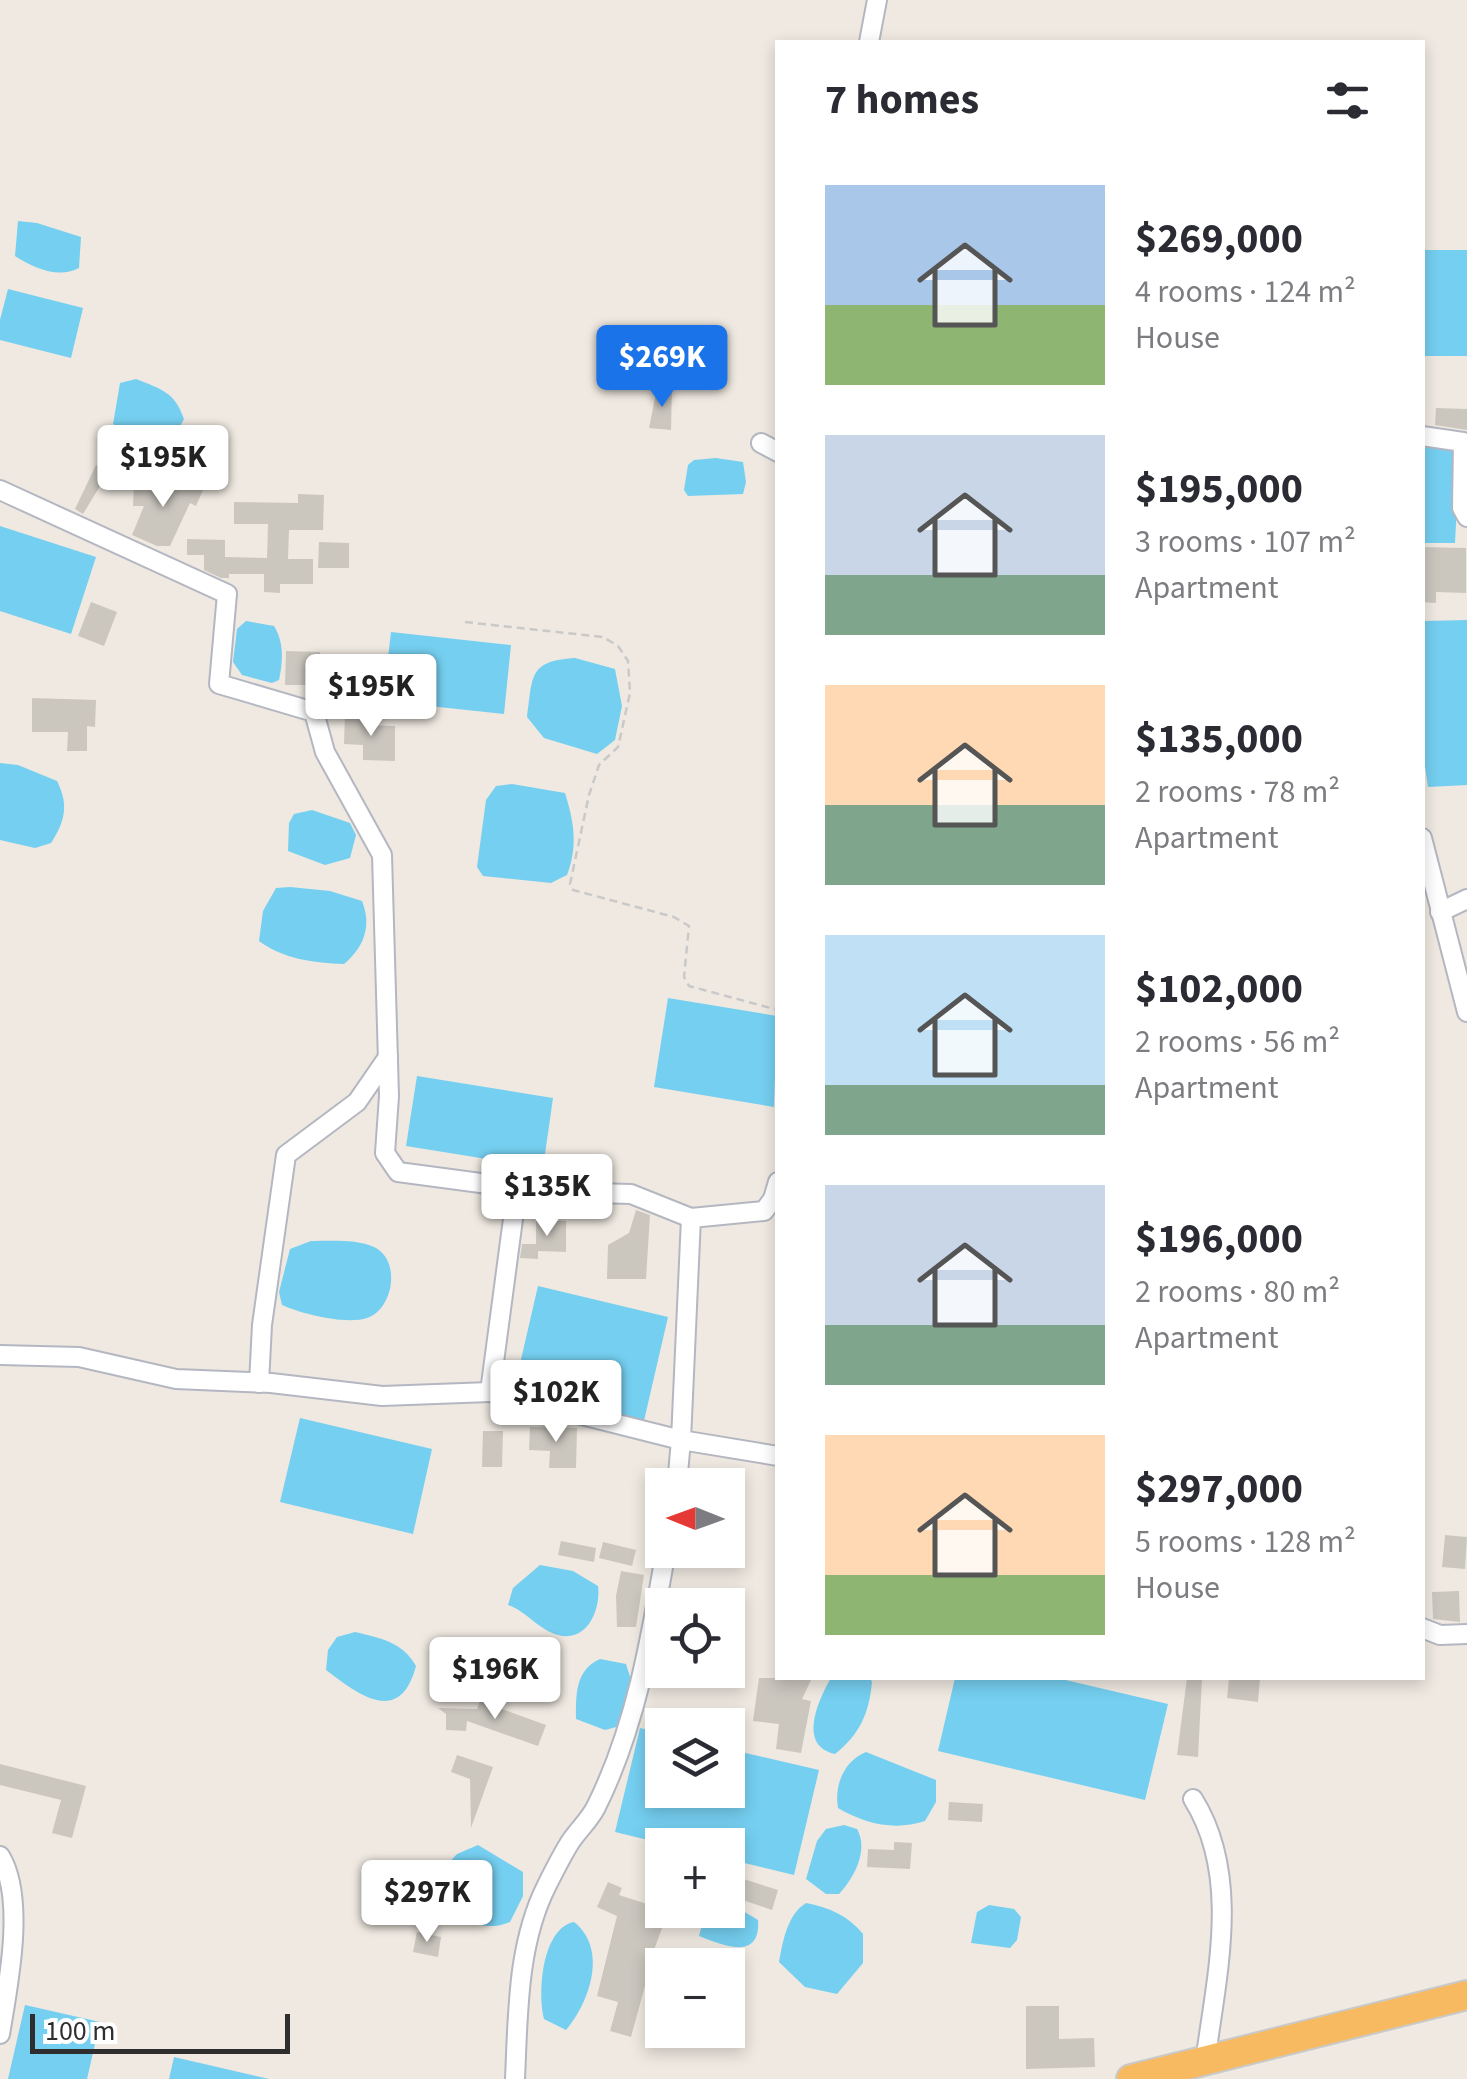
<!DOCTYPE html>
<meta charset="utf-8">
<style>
:root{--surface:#fff;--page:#f7f7f7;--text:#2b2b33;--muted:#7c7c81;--accent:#1a73e8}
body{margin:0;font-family:"Source Sans 3",sans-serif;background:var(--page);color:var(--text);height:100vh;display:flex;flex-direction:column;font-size:38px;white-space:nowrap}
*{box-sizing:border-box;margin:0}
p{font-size:32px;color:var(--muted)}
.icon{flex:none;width:55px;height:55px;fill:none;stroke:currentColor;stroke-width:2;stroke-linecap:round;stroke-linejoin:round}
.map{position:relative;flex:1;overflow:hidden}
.side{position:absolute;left:775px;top:40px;width:650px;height:1640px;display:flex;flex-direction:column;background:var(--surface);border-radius:0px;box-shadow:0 5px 15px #0003}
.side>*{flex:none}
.needle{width:65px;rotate:271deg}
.buttons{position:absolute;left:645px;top:1468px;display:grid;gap:20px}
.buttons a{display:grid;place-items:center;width:100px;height:100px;border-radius:0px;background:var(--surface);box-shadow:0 5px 15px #0003;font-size:50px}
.scale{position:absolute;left:30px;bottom:25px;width:260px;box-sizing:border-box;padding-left:10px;border:5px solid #2e2e2e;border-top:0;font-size:28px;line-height:35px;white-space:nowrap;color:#2e2e2e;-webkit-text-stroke:8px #fff;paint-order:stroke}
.price{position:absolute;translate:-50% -85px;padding:0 22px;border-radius:10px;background:#fff;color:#222;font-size:32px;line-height:65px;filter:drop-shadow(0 2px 5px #0008)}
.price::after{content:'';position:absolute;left:50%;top:60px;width:30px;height:22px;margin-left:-15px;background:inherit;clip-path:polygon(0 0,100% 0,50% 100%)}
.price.selected{background:var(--accent);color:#fff}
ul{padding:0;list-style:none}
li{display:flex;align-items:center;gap:30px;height:250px;padding:0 50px}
li span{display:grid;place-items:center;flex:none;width:280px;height:200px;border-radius:0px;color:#555}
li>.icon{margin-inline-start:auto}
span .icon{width:120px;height:120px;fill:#fffc;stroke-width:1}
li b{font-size:42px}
h2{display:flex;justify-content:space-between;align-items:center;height:120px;padding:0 50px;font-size:42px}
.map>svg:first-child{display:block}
.water{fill:#75cff0}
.building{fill:#cbc7bf}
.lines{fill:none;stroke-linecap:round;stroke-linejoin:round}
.minor-casing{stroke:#b4b7c1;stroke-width:22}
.trunk-casing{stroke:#c9c9c9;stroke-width:32}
.path{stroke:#c9c9c9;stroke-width:2.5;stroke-dasharray:8 5;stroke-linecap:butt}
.minor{stroke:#fff;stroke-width:18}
.trunk{stroke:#f8ba60;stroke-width:28}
</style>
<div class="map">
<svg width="1467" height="2079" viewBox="0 0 1467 2079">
<rect width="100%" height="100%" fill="#efe9e1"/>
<g class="water">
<path d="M18,221L37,223L81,237L79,268C58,279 34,268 15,256Z"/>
<rect x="1423" y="250" width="44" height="106"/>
<polygon points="8,289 83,308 71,358 0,340 0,320"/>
<path d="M136,379C161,389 175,392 184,419L168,447L155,446L113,424L120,383Z"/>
<polygon points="1422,440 1460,447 1455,543 1425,543"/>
<polygon points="716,458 743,462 746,482 743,494 688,496 684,490 688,465 694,460"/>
<polygon points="0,526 96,557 71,634 0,611"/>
<polygon points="1467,620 1467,785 1428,787 1422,745 1423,621"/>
<path d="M246,621L274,626C284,642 283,661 279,680L272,683L242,675L233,662L237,629Z"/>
<polygon points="391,632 511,645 504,714 383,701"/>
<path d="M575,658L615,669L622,706L615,740L597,754L544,738L527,717C533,676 528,661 575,658Z"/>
<path d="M0,763L18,765L57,781C69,805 65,821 51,843L35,848L0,840Z"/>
<path d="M512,784L565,793C574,822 578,846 567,875L551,883L483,876L477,867L486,800L496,786Z"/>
<polygon points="312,810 350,823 356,835 350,858 325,865 288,851 289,823 294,814"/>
<path d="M290,887L330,891L362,901C372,926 364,947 344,964C314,963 283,959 259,941L263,911L276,888Z"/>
<polygon points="668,998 777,1016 774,1107 654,1087"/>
<polygon points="417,1076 553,1098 543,1168 406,1146"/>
<path d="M311,1241C330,1241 357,1239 374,1247C402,1260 393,1310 367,1318C346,1325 302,1314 282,1305L279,1292L290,1249Z"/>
<polygon points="538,1286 668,1317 643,1425 513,1394"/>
<polygon points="300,1418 432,1449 413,1534 280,1502"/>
<path d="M540,1565L573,1571L598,1586C601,1608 588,1643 558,1635C539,1630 526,1611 508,1605L513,1588Z"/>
<path d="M355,1632C380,1638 403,1642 416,1666C400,1726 360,1696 326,1670L328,1650L337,1637Z"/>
<path d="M600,1659L626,1664L633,1686L620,1726L605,1730L576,1719C576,1695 575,1670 600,1659Z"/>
<path d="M831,1678H870L872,1682C869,1713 860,1734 835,1754C798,1746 817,1702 831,1678Z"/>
<polygon points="955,1678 1057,1678 1168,1704 1145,1800 938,1751"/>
<polygon points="640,1728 662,1733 662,1790 728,1790 728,1749 819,1770 794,1875 728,1859 728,1845 669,1845 615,1832"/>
<path d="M866,1752L936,1780V1802L925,1821C895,1831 865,1824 838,1808C834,1785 844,1761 866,1752Z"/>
<path d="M844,1825L857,1829C869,1850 854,1878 839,1894H826L806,1879L817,1841L826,1829Z"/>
<path d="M478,1845L523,1872V1896L510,1922C486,1932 469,1922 448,1911L447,1865L457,1854Z"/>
<path d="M728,1902L758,1920C761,1962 722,1945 699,1936L706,1910H728Z"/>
<path d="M806,1903C828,1907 849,1916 863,1934V1963L837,1994L805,1987L779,1962C783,1941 787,1915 806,1903Z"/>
<polygon points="989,1905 1014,1909 1021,1917 1017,1940 1010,1948 971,1943 977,1912"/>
<path d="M574,1922C608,1949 590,2001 566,2030L544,2019C537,1993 542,1928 574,1922Z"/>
<polygon points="25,2005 100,2022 87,2079 8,2079"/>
<polygon points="174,2057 269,2079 169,2079"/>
</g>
<g class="building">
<polygon points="657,388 672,388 671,430 649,428"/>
<polygon points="1436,408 1467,409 1467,430 1435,425"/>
<polygon points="96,465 116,475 108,490 100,486 83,514 75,509"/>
<polygon points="175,478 203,490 196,506 190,503 170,546 157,546 132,535 144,506 133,506 134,484 172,485"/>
<polygon points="298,494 324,495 323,530 289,530 288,559 313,559 313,584 280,584 280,593 264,592 264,574 229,574 229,578 221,578 204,570 204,555 187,555 187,539 225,540 225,557 267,558 268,524 234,524 234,502 298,503"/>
<polygon points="319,542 349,543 349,568 318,568"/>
<polygon points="1422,547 1466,548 1466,593 1436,592 1436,603 1422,602"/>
<polygon points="91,602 117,612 104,646 78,636"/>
<polygon points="286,651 320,652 319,685 285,685"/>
<polygon points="32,698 96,700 95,727 87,726 87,751 67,751 68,732 32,732"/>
<polygon points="345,714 363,715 363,725 395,726 395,761 363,760 363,745 344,744"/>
<polygon points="636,1210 650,1215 646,1279 607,1279 608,1245 629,1233"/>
<polygon points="536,1221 566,1221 566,1252 538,1251 538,1259 520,1258 522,1244 536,1244"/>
<polygon points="530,1427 577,1428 576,1468 549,1468 550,1451 529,1450"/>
<polygon points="483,1431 503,1431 502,1467 482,1467"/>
<polygon points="1445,1535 1467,1537 1465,1569 1442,1567"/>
<polygon points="561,1541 596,1548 594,1562 558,1555"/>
<polygon points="603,1542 636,1550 632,1566 599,1558"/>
<polygon points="621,1571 644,1575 636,1627 617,1627 616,1596"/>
<polygon points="1459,1591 1460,1622 1433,1619 1432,1592"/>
<polygon points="759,1678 812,1678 802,1699 811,1701 801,1753 776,1749 779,1724 753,1721"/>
<polygon points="1187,1678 1202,1678 1198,1757 1177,1755"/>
<polygon points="1229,1678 1260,1678 1258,1702 1227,1698"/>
<polygon points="480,1701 546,1725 538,1746 467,1721 466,1731 446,1730 446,1714 438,1708 477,1709"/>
<polygon points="457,1755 493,1767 471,1828 470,1779 451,1772"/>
<polygon points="0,1764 86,1786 72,1838 52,1833 61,1800 0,1785"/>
<polygon points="949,1802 983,1804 982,1822 948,1820"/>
<polygon points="894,1842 912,1843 910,1869 867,1867 868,1849 894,1850"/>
<polygon points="728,1874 778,1890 772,1910 728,1895"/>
<polygon points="608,1882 622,1888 619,1895 647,1904 645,1912 665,1920 651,1958 662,1964 662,1987 646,1982 631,2037 610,2031 618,2002 597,1996 617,1916 597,1907"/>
<polygon points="417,1932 441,1937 438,1957 413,1952"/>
<polygon points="1026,2006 1059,2006 1059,2039 1094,2038 1095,2067 1026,2069"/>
</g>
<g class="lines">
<defs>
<g id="minor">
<polyline points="869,42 877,0"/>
<polyline points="1422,436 1463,442 1462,508 1467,517"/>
<polyline points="761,443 778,452"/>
<polyline points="0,490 227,594 219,684 314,712 325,752 382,855 389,1096 385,1153 398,1172 503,1186 512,1190 515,1204 490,1392 681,1440 677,1485"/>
<polyline points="1422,838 1467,1012"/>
<polyline points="1440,912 1467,899"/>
<polyline points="778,1182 773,1199 764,1211 691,1218 681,1440 778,1456"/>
<polyline points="515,1204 557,1192 631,1194 691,1218"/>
<polyline points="0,1355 79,1357 176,1379 271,1383 382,1396 490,1392"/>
<polyline points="259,1383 262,1325 286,1155 357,1102 388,1057"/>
<polyline points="1422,1628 1440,1635 1467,1634"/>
<path d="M1193,1799C1242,1877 1216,1977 1205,2063"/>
<path d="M0,1856C26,1898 8,1986 0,2034"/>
<path d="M515,2079C518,2014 517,1944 547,1885C554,1871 561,1857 569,1844C577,1831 589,1821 596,1807C636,1727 651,1637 666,1550"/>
</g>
<polyline id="trunk" points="1131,2079 1467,1995"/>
</defs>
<use href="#minor" class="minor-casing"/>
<use href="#trunk" class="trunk-casing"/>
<polyline class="path" points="465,622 603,637 618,646 628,661 630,693 618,747 599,765 589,795 570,884 573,890 674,917 689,926 684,977 689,986 778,1010"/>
<use href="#minor" class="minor"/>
<use href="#trunk" class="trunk"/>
</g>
</svg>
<div class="buttons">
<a><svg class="needle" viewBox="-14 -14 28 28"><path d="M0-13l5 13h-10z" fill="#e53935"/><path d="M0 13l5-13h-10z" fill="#7c7c81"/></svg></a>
<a><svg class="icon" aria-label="locate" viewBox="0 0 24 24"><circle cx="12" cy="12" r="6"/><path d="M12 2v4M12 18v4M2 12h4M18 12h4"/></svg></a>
<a><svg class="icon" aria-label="layers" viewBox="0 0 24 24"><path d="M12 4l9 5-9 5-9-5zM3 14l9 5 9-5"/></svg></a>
<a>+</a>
<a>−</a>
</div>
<div class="scale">100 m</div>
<b class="price selected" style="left:662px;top:410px">$269K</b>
<b class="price" style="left:163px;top:510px">$195K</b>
<b class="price" style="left:371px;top:739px">$195K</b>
<b class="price" style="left:547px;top:1239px">$135K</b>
<b class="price" style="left:556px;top:1445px">$102K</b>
<b class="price" style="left:495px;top:1722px">$196K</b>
<b class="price" style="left:427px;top:1945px">$297K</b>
<section class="side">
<h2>7 homes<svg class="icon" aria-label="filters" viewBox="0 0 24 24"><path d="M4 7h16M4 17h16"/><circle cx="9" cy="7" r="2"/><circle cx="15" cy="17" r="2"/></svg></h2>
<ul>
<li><span style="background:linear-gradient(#a9c7e8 60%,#8fb573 0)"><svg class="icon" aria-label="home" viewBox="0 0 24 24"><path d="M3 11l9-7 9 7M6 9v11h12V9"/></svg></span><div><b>$269,000</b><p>4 rooms · 124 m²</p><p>House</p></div></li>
<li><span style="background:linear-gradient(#c9d6e8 70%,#7fa58c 0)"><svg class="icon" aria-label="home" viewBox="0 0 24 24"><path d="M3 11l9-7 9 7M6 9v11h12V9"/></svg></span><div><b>$195,000</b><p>3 rooms · 107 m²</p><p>Apartment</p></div></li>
<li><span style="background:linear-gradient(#ffd9b3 60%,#7fa58c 0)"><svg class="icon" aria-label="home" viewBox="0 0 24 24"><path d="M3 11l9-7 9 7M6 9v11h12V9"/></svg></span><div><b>$135,000</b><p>2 rooms · 78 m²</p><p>Apartment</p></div></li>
<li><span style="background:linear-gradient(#bfe0f5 75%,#7fa58c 0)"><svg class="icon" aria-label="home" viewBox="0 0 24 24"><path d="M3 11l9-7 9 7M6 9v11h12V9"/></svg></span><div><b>$102,000</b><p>2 rooms · 56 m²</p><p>Apartment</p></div></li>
<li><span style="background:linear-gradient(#c9d6e8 70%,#7fa58c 0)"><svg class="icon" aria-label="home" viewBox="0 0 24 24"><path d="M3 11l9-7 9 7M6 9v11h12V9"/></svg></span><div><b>$196,000</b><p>2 rooms · 80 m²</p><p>Apartment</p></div></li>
<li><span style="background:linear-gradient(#ffd9b3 70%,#8fb573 0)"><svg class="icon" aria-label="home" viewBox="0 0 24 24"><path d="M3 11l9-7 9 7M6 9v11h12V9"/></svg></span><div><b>$297,000</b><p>5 rooms · 128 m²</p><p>House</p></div></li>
</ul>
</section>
</div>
